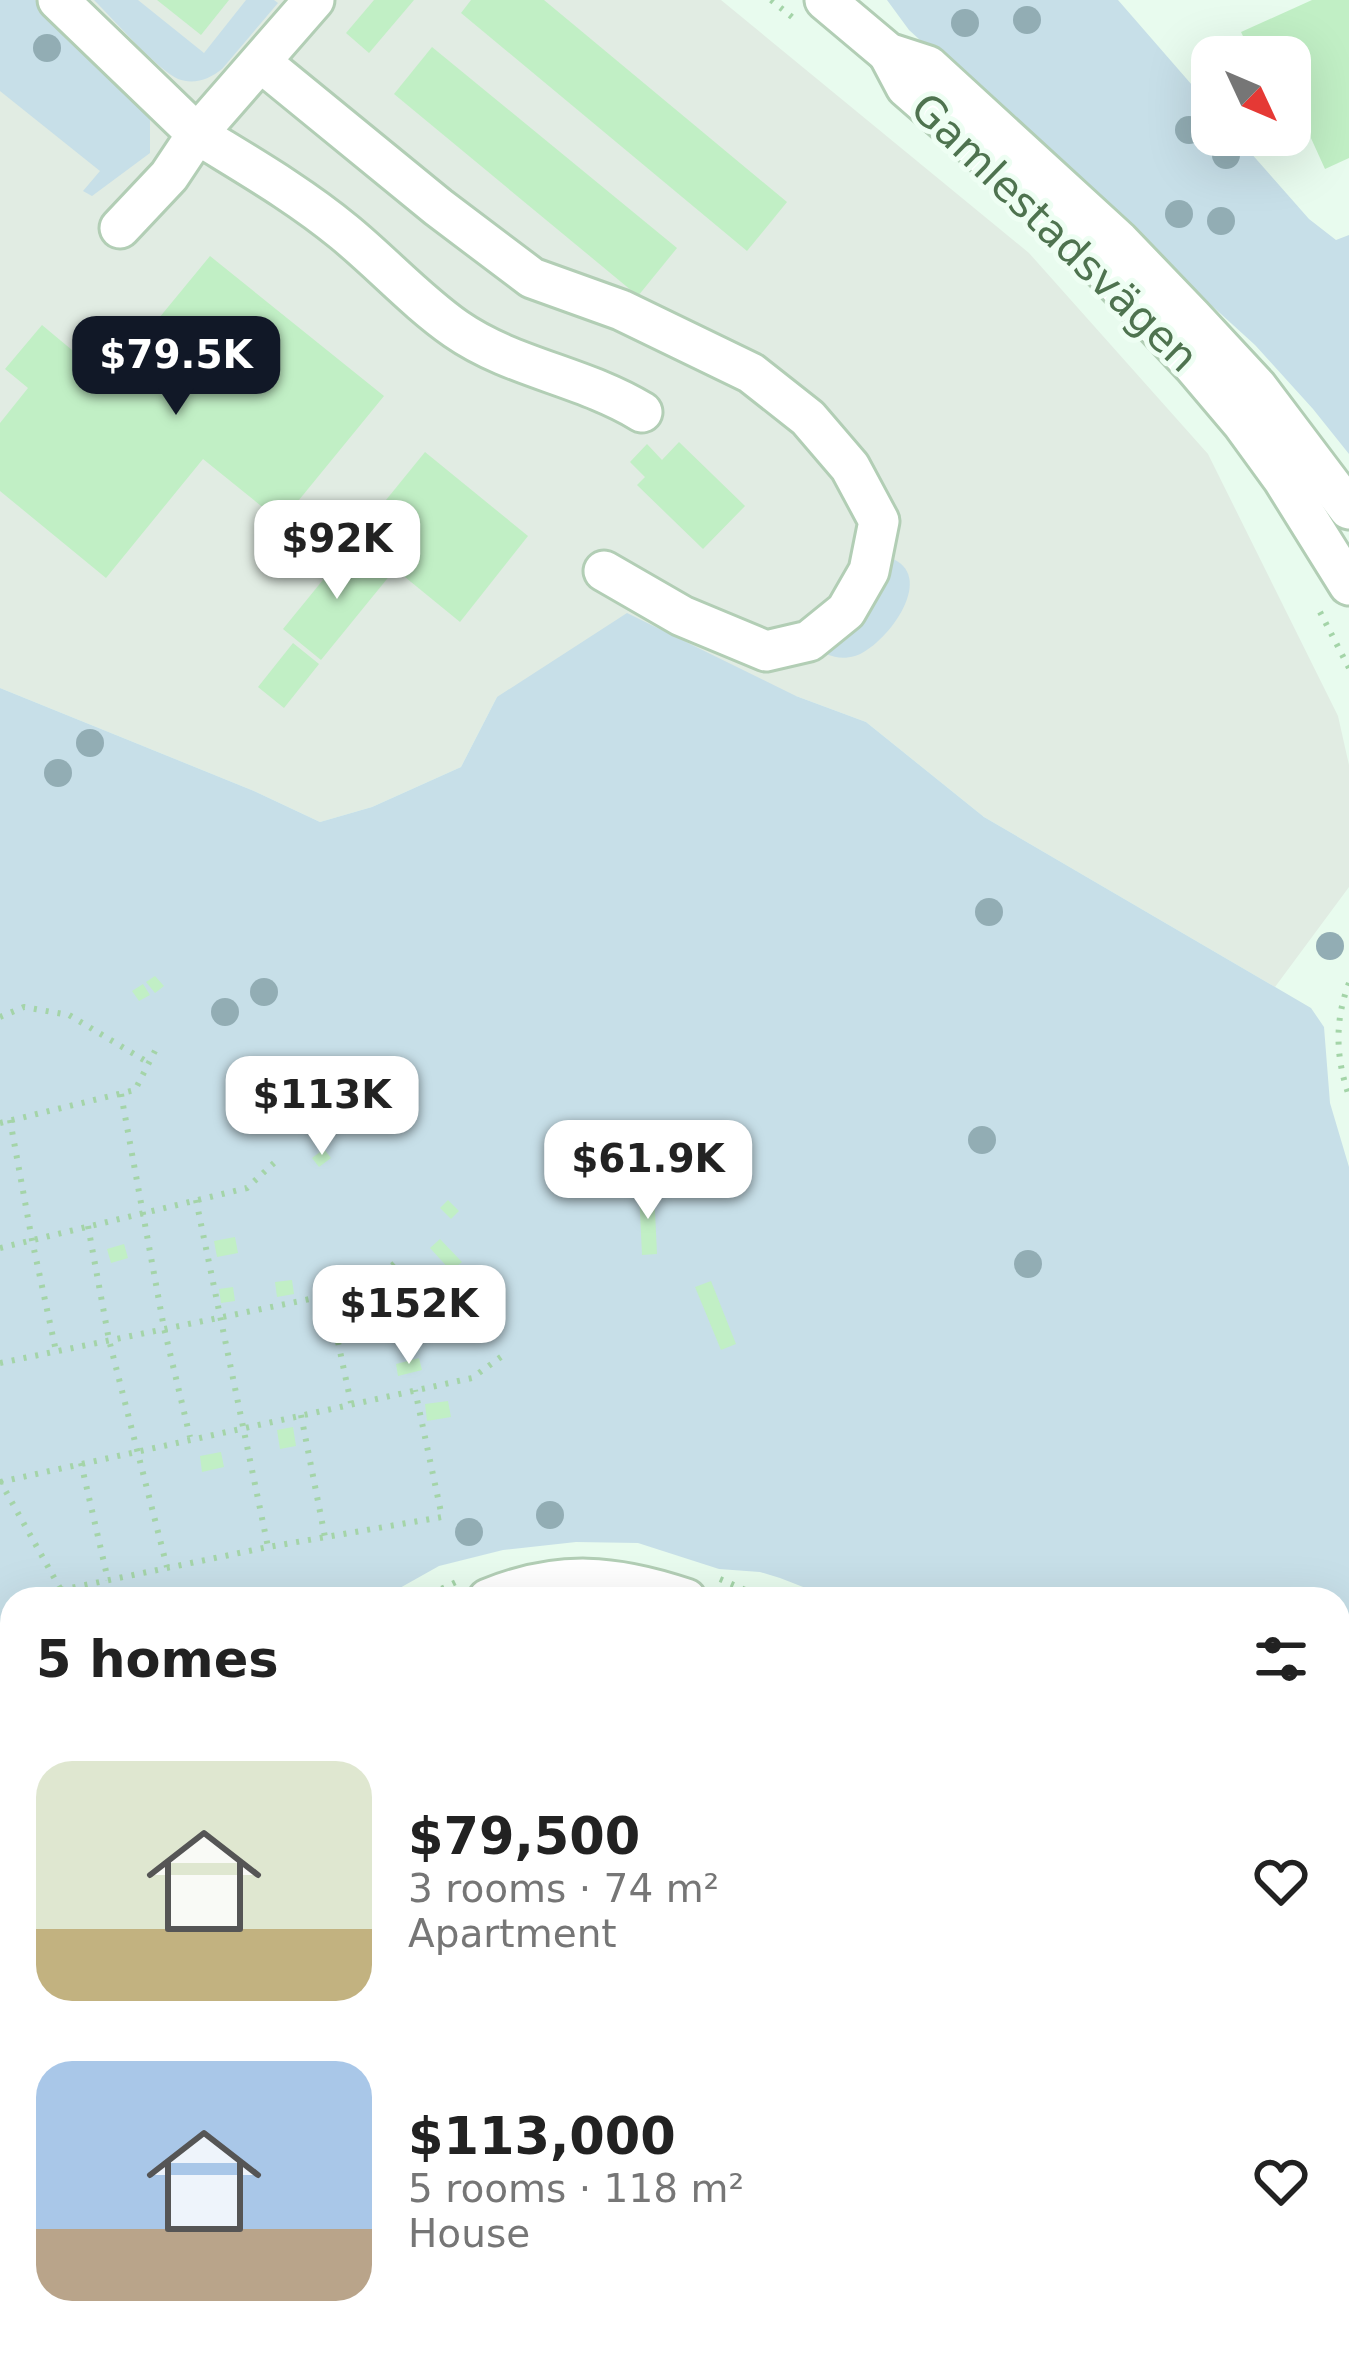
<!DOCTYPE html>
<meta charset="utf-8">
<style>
:root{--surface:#fff;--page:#f6f6f6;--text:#222;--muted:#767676;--accent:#111827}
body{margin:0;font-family:"DejaVu Sans",sans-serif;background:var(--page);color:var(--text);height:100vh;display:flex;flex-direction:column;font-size:45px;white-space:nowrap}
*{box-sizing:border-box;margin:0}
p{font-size:39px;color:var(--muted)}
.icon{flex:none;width:66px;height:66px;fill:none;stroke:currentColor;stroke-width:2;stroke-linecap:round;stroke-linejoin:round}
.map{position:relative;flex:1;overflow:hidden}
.drawer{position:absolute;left:0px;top:1587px;width:1350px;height:768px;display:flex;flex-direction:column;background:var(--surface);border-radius:36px 36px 0 0;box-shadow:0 12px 48px #0002}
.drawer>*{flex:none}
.needle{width:78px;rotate:134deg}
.tools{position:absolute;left:1191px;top:36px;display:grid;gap:24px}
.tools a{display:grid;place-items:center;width:120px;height:120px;border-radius:24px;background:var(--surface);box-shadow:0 12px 48px #0002;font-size:60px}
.price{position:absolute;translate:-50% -102px;padding:0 27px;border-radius:24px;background:#fff;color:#222;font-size:39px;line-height:78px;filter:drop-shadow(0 3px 6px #0008)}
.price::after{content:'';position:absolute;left:50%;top:72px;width:36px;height:27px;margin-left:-18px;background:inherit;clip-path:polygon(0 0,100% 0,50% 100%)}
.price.on{background:var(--accent);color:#fff}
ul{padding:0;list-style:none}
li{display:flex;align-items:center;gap:36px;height:300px;padding:0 36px}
li span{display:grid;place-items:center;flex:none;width:336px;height:240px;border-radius:36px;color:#555}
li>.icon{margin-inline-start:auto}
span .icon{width:144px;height:144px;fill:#fffc;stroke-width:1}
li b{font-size:51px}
h2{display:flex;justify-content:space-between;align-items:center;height:144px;padding:0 36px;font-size:51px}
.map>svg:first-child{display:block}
.industrial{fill:#e1ece3}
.green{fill:#c7dfe8}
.water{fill:#ddbde3;stroke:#cda4d5;stroke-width:3}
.building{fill:#c1efc5}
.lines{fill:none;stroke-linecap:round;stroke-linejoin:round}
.minor-casing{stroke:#b2ceb5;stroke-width:45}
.path{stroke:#a4d4a8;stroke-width:6;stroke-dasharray:3 9;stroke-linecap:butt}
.minor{stroke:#fff;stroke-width:39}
.tree{fill:#92adb4}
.labels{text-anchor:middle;stroke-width:10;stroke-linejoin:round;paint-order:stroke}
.street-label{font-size:42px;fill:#4e734f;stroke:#eefef3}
</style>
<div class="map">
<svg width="1349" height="2355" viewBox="0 0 1349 2355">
<rect width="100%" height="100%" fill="#e8fbee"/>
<polygon class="industrial" points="0,0 721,0 1029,253 1208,454 1338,716 1349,765 1349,887 1275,987 984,817 866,722 796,696 497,697 461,767 372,807 320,822 254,791 0,688"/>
<g class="green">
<polygon points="0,0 35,0 134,94 150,118 150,153 92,196 83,191 100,171 0,91"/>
<path d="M94,0H138L204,53L246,0H274L278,3L222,69C210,79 194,85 178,79C158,70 112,18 94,0Z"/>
<polygon points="887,0 1118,0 1212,108 1212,135 1235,135 1309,219 1336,240 1349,235 1349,454 1313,409 1255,345 909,30"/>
<path d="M893,559C937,579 884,647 855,656C844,659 836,658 826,654L823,649L888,560Z"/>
<polygon points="627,613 796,696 866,722 984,817 1311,1008 1324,1027 1330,1103 1349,1167 1349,1690 1338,1695 1338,1599 834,1599 780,1578 760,1572 719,1569 638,1543 576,1542 503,1550 439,1566 398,1589 386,1599 12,1599 12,2343 1214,2343 1226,2355 0,2355 0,688 254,791 320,822 372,807 461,767 497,697"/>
<polygon points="1349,1799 1349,2029 1338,2028 1338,1805"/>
</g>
<polygon class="water" points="1338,2028 1349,2029 1349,2355 1226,2355 1214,2343 1338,2343"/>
<g class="building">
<polygon points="157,0 229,0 201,35"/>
<polygon points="374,0 414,0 369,53 346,33"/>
<polygon points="471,0 544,0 787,202 747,251 461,13"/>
<polygon points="1312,0 1349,0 1349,158 1325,169 1290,92 1290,57 1253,57 1241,32"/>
<polygon points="432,47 677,248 638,296 394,94"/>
<polygon points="210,256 384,396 281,522 203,459 106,578 0,491 0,423 28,388 5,369 42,325 108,380"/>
<polygon points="679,442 745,506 703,549 637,485 645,477 630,462 647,444 662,460"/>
<polygon points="425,452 528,536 460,622 356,537"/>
<polygon points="353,543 391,574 321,660 283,629"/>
<polygon points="293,643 319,664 284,708 258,687"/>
<polygon points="155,976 164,986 155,993 146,982"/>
<polygon points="143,984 150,995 139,1001 132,991"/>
<polygon points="324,1149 331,1158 319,1167 312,1158"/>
<polygon points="654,1190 657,1254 642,1255 639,1191"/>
<polygon points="448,1200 459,1211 451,1219 440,1208"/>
<polygon points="235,1237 238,1253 217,1257 214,1241"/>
<polygon points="440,1239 462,1262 451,1271 430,1248"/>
<polygon points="124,1244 128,1258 111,1263 107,1249"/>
<polygon points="292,1280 294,1294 277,1297 275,1282"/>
<polygon points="711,1281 736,1344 721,1350 695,1287"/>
<polygon points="233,1287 235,1301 221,1303 219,1289"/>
<polygon points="362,1295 372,1310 360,1318 350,1302"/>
<polygon points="419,1358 422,1370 398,1376 396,1364"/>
<polygon points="448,1401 451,1417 427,1421 425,1404"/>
<polygon points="293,1427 296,1446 280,1449 277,1430"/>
<polygon points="221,1452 224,1467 202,1472 200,1456"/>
</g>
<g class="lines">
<defs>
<g id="minor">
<polyline points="58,0 197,134 169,176 120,228"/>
<path d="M314,0L197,134C247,165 298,194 344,232C382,263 416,301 456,329C512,368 583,376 642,412"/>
<polyline points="825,0 888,53 928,66 1119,241 1192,317 1257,387 1349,509"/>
<polyline points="888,53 906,87 1006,174 1074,238 1193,365 1243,424 1283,479 1349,585"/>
<polyline points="262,63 438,207 532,278 621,310 751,373 808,418 850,467 879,521 869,571 846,611 809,641 766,651 682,616 604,571"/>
<path d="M488,1599C559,1570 615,1575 686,1599"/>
<polyline points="1338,1736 1349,1728"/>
<polyline points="1338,1774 1349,1769"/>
<polyline points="0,2093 12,2078"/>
<polyline points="182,2343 192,2355"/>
</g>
</defs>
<use href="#minor" class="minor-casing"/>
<g class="path">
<polyline points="771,0 792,17"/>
<polyline points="1320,612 1349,668"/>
<path d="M1349,983C1334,1022 1336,1058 1349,1096"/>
<polyline points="0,1017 24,1007 69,1015 149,1063"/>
<polyline points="121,1094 164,1328 190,1437"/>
<polyline points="10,1120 32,1240 56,1351"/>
<polyline points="0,1123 135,1090 157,1047"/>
<polyline points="196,1200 268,1547"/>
<polyline points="88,1226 109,1340 167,1567"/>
<polyline points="0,1248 247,1188 275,1162"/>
<polyline points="328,1295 351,1403"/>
<polyline points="0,1363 368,1287 395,1263"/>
<polyline points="301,1415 325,1537"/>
<polyline points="81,1463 108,1580"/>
<polyline points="0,1481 61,1590 71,1599"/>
<polyline points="0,1482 472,1378 505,1354"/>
<polyline points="720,1579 766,1599"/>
<polyline points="61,1590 268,1547 442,1517 415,1390"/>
<polyline points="420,1599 456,1582"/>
</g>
<use href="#minor" class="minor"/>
</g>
<g class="tree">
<circle cx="1027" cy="20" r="14"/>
<circle cx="965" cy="23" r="14"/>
<circle cx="47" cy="48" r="14"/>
<circle cx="1189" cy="130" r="14"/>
<circle cx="1226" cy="155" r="14"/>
<circle cx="1179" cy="214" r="14"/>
<circle cx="1221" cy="221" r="14"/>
<circle cx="90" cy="743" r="14"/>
<circle cx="58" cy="773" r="14"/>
<circle cx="989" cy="912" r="14"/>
<circle cx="1330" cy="946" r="14"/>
<circle cx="264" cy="992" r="14"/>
<circle cx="225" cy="1012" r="14"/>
<circle cx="982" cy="1140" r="14"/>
<circle cx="1028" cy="1264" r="14"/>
<circle cx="550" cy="1515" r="14"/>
<circle cx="469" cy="1532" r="14"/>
</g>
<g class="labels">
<g class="street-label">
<text transform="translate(1055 232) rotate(44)" y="15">Gamlestadsvägen</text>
</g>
</g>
</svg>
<div class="tools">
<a><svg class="needle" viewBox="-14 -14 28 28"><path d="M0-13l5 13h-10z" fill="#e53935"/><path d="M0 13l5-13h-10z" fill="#767676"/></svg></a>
</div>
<b class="price on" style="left:176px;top:418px">$79.5K</b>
<b class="price" style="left:337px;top:602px">$92K</b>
<b class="price" style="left:322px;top:1158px">$113K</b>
<b class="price" style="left:648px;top:1222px">$61.9K</b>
<b class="price" style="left:409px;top:1367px">$152K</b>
<section class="drawer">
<h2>5 homes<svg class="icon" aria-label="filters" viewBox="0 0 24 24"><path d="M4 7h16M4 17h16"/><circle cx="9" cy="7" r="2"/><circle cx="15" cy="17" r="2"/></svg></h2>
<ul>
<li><span style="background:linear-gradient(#dfe7d0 70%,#c2b280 0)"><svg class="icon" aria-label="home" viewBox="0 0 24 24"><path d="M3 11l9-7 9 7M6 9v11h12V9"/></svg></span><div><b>$79,500</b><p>3 rooms · 74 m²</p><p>Apartment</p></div><svg class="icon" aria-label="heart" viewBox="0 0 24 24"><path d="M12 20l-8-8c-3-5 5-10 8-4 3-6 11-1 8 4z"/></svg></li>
<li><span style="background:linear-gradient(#a9c7e8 70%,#b9a48a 0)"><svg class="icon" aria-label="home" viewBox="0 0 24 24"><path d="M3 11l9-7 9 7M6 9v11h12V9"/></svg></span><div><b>$113,000</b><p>5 rooms · 118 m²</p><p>House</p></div><svg class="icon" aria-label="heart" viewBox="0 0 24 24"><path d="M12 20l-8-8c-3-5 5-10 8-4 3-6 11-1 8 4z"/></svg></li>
</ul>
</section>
</div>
